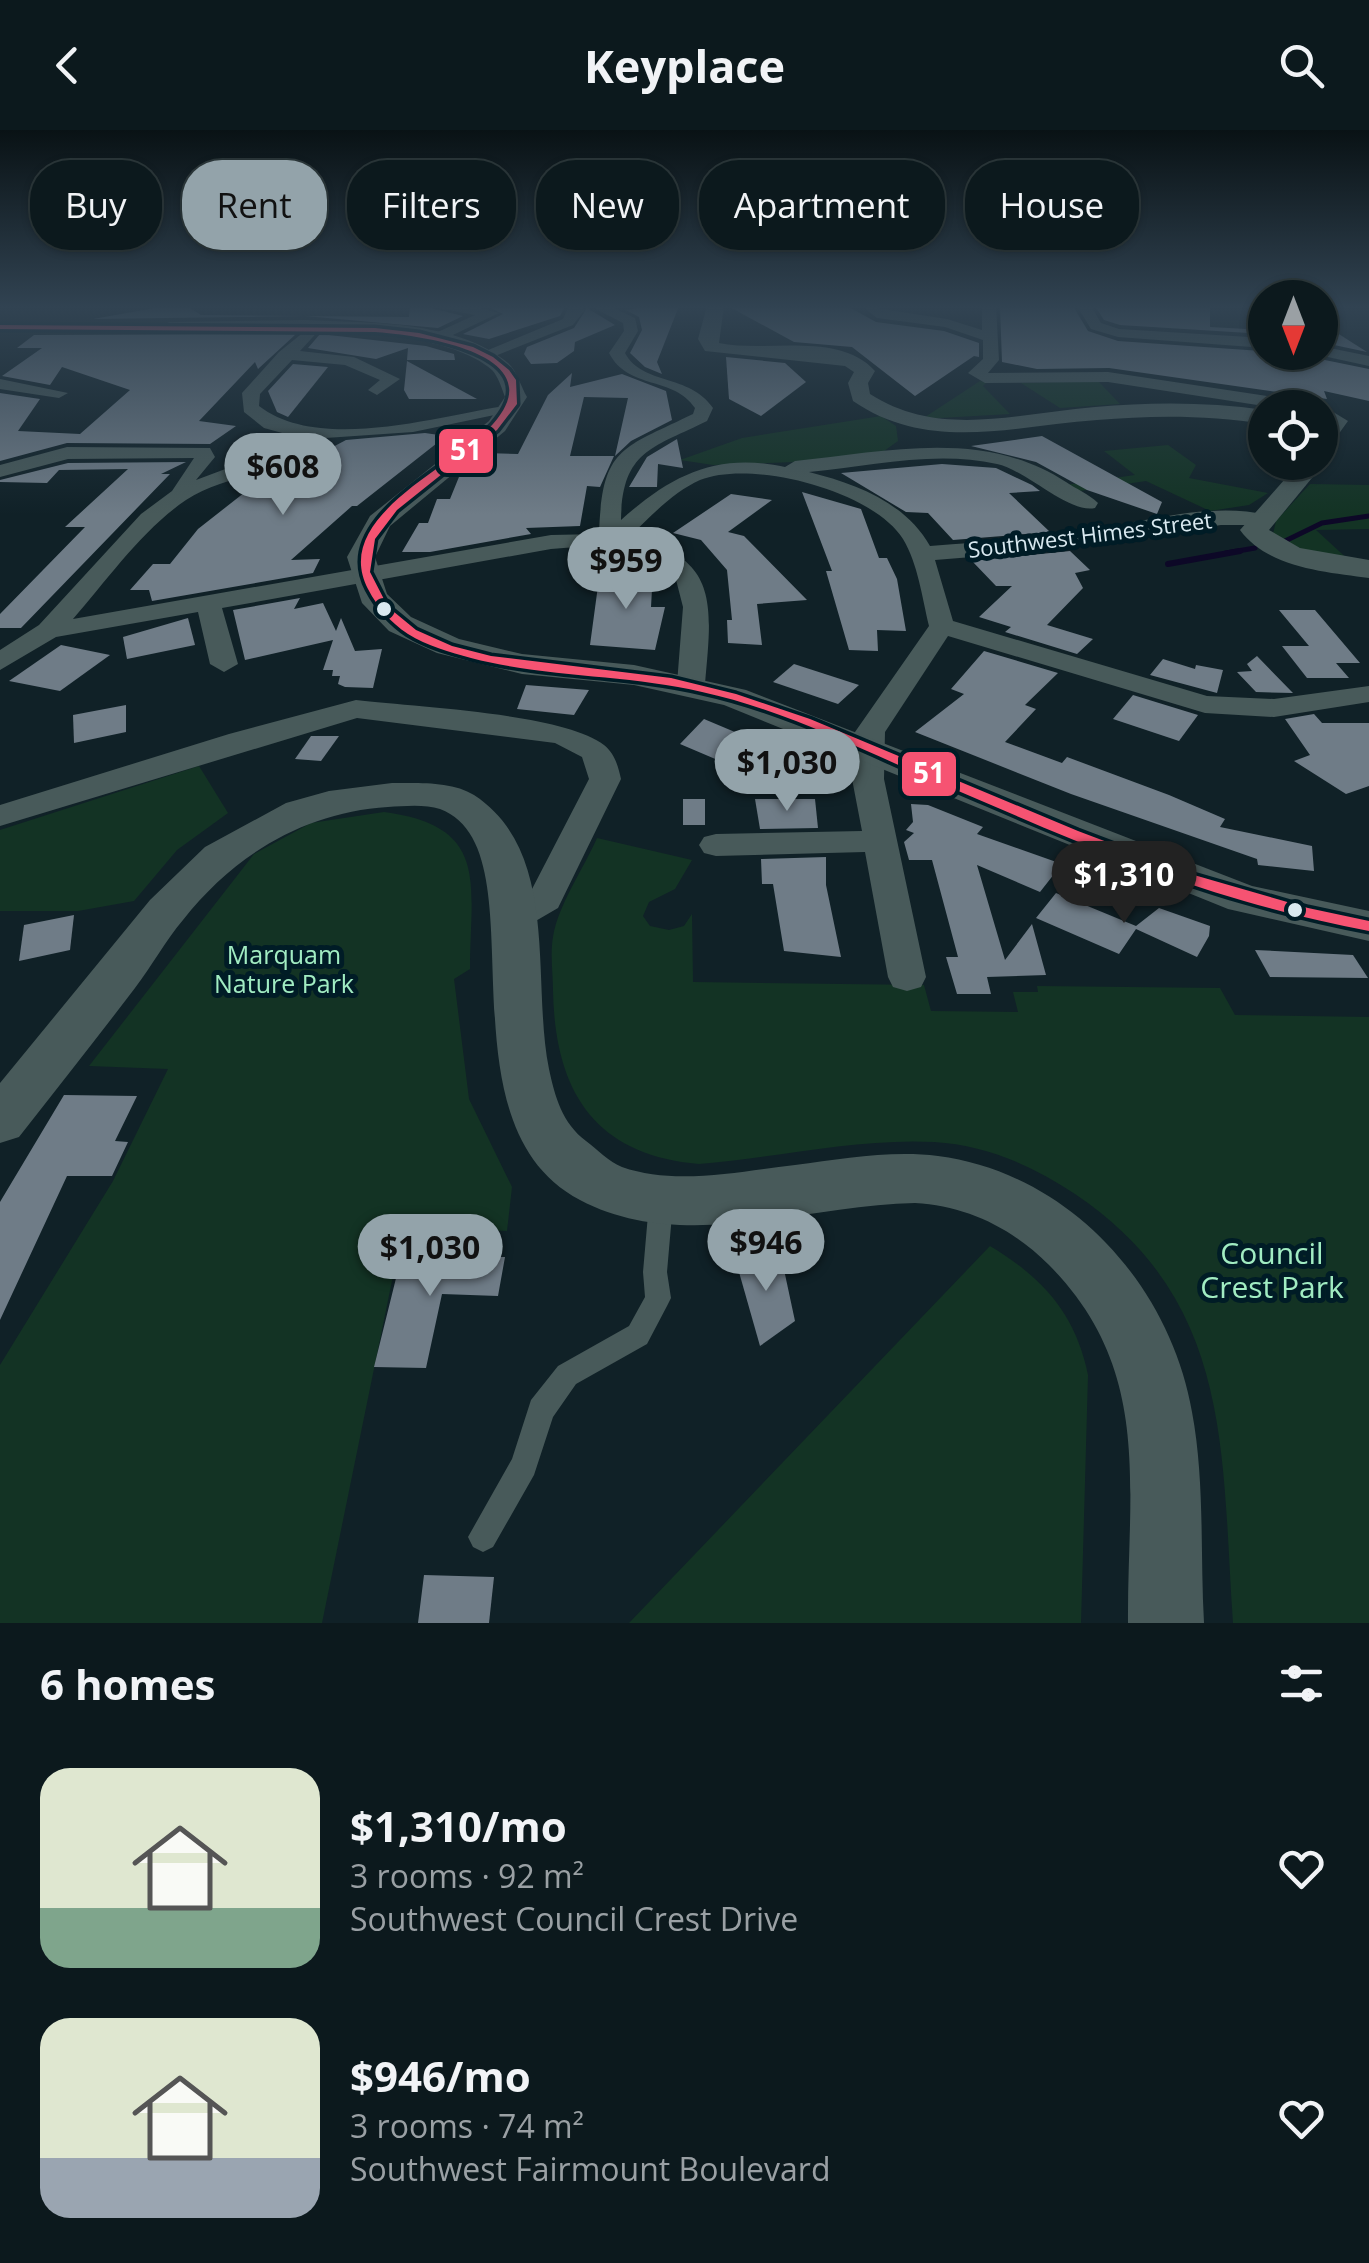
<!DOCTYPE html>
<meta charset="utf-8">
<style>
:root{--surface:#0c191d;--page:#1a262a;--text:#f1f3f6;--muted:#9aa0a4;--line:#2c383b;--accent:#93a3aa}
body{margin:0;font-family:"Open Sans",sans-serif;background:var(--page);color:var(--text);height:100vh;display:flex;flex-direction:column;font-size:38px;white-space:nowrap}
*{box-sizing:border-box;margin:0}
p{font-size:32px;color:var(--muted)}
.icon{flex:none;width:55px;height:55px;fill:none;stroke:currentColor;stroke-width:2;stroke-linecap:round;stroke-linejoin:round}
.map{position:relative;height:1493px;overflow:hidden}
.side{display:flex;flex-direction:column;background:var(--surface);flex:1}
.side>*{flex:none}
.top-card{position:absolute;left:30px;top:30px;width:1310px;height:90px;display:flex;gap:20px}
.needle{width:65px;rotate:180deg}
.fabs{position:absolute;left:1248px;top:150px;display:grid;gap:20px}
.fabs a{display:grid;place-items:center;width:90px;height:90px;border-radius:50%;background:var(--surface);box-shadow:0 2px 8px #0004,0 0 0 2px var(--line);font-size:50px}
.price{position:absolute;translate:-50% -85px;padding:0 22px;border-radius:35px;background:var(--accent);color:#111;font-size:32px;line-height:65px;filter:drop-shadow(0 2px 5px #0008)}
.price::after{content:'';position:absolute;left:50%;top:60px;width:30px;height:22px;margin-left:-15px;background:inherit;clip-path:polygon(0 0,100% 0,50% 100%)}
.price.active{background:#222;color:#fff}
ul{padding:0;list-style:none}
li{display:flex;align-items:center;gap:30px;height:250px;padding:0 40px}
li span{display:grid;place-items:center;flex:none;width:280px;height:200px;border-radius:30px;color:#555}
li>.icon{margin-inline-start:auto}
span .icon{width:120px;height:120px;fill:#fffc;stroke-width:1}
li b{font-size:42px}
h2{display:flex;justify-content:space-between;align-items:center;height:120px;padding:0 40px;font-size:42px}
.pill{padding:0 35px;border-radius:40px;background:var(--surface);box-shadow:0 2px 8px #0004,0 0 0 2px var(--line);font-size:35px;line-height:90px}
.pill.active{background:var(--accent);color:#111}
header{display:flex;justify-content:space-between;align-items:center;height:130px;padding:0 40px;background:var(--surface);font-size:45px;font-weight:700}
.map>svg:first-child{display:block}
.green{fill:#133324}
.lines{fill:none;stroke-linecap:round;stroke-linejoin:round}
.stream-far1{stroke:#0d0827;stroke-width:5}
.stream{stroke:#0d0827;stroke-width:6}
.building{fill:#6f7c87}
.service{fill:#485a5a;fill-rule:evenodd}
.minor{fill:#485a5a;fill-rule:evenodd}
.tertiary{fill:#485a5a;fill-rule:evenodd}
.bus-1-casing{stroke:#001c26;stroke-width:7}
.bus-1{fill:#f65372;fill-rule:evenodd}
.bus-dot{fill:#d9e9f0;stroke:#001c26;stroke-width:4}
.labels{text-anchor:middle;stroke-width:10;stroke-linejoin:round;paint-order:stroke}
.far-street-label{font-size:22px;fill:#d9e9f0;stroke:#001c26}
.park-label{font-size:25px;fill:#a1ecc2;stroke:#001c26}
.near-park-label{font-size:30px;fill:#a1ecc2;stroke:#001c26}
.line-badge{stroke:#001c26;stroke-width:4}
.badge-label{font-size:28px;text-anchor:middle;font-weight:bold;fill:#fff}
</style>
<header><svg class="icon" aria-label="back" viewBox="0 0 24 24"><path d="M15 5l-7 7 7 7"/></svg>Keyplace<svg class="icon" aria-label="search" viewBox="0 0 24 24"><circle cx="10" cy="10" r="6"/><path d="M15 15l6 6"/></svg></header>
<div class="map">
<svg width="1369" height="1493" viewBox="0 0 1369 1493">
<rect width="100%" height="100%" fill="#102127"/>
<g class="green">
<polygon points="980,251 987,252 983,256 1010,284 922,289"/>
<polygon points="1098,251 1120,274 1060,278 1021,253"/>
<polygon points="881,286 896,296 898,311 873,329 713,335 680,330 742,308"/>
<polygon points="1168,315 1196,335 1189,348 1268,363 1249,375 1210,381 1146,351 1073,362 1065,355 1135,345 1104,321"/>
<polygon points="1310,354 1369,355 1369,399 1316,400 1353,434 1316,427 1273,404 1276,391"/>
<polygon points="199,636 228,683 177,720 134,771 78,781 0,781 0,700"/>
<path d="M384,682C491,696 470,754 470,839L454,849L469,969L512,1057L507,1101L403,1097L322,1493H0V1235L113,1051L168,939L89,936L254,724L311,693Z"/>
<path d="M597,708L692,730L675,759L649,772L643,786L650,796L669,800L684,796L692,784L693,852L924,855L931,881L1018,882L1013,862H1038L1037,856L1220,858L1235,885L1369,887V1493H1233C1221,1323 1234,1171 1075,1064C1033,1036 986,1015 934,1012C857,1008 776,1028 699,1034C595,1025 555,962 553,861C553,844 550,824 553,807C558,775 584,738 597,708Z"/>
<path d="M990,1116C1043,1148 1075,1183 1088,1245L1081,1493H629Z"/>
</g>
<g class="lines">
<g class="stream-far1">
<polyline points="1283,412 1322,393 1369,386"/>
<polyline points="1226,423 1255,418"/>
</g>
<polyline class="stream" points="1168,434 1240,421"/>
</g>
<g class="building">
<polygon points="166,176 187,176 201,185 409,187 410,176 423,176 463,186 438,198 305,186 93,189"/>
<polygon points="487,176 565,176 560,186 489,209 463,204 503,184"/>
<polygon points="649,176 679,176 657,232 662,244 645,237 630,223 642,200 639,187 626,180"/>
<polygon points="728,176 847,176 876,192 944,201 979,213 979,227 974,226 915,266 852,217 794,212"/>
<polygon points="1000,176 1073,176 1088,201 1118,211 1274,222 1284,229 1320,229 1369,239 1369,271 1324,261 1327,269 1109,238 1037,239 1002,232"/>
<polygon points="1095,176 1210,176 1210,197 1265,200 1265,204 1120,195 1104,190"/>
<polygon points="587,178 615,195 575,212 574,221 557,233 531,234 524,224 527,217 574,198"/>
<polygon points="1320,192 1367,222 1320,212"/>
<polygon points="296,204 258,239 255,232 199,291 236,296 210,314 67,313 0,331 0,263 40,269 18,301 80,304 130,260 62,237 50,255 2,246 42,218 17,218 34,205"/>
<polygon points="320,204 426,216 454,224 455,230 407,230 408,218 376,229 308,218"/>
<polygon points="726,227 785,233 806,252 761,286 729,269"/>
<polygon points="407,231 477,269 409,269 404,260"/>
<polygon points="293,234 328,237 288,287 277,282 268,261"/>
<polygon points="572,243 570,257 622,244 666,261 672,290 631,311 615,326 628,268 584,267 570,326 614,326 600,357 587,356 580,396 526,398 531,404 430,422 402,422 419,393 428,393 437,369 450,369 461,342 484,323 518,324 548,265"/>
<polygon points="425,303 446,306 357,376 352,376 291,430 320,429 313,443 152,471 149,460 130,460 153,434 170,434 198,399 263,348 278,346 346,310"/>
<polygon points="1042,306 1162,372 1157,384 1087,360 1036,332 971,316"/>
<polygon points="677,309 683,338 658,334 657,357 629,357 647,327"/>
<polygon points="186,332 161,344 170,344 21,498 0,498 0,484 85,397 65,397 128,339 59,340 47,353 0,352 0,350 68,333"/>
<polygon points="942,334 996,338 1032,355 1040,361 1009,363 1050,402 953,410 928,383 906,382 841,343"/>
<polygon points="802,362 861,379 879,428 887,428 897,449 906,501 877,500 878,521 849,520 826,441 832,441"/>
<polygon points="731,364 772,370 728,402 744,406 807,470 757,474 762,515 728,513 727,490 732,490 727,440 701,410 673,403"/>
<polygon points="1070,421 1090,440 1075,443 1083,458 1047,495 1093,509 1077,524 1005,502 1011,497 979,487 1012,456 996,456 972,431"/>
<polygon points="600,441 653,442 651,477 665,477 655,520 590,515"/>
<polygon points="300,468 294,479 323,473 336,501 341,488 355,521 382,519 373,558 345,557 338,554 340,546 332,546 333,540 323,540 333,510 245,530 233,480"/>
<polygon points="1279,480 1315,480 1360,533 1336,533 1349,548 1307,548 1282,516 1309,516"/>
<polygon points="188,488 195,515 127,529 123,507"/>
<polygon points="61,515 110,525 60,561 9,551"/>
<polygon points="984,521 1058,543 1025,575 1036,579 1005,612 1062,633 1067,627 1169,665 1225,689 1220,697 1312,716 1314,741 1258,735 1257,729 1071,664 915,602 964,564 951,559"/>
<polygon points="1257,526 1291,561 1293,563 1256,562 1237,542 1252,541 1247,534"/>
<polygon points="1163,529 1195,539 1196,535 1223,540 1217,563 1150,545"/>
<polygon points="794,534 859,555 838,574 773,552"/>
<polygon points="526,555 589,560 574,585 517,579"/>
<polygon points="1133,565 1198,585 1179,611 1113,589"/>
<polygon points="126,575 126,602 74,613 73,585"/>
<polygon points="1314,584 1322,593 1369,593 1369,656 1346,664 1294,631 1310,625 1285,589"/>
<polygon points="704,589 742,605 736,610 750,616 727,634 680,614"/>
<polygon points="311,606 339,606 321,631 295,629"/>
<rect x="683" y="669" width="22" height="26"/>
<polygon points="755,669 815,669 818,698 760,699"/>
<polygon points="911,674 928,675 983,697 977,704 1062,734 1040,762 977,735 1005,830 1032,794 1046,845 987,847 991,864 957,864 946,827 958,827 932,730 909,730 904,712 914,703 906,700 913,692"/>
<polygon points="826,727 826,755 841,827 784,821 773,754 762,754 761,729"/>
<polygon points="1056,763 1136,796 1159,778 1210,796 1209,806 1197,827 1136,799 1119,824 1036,788"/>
<polygon points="74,785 70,820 19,831 24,795"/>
<polygon points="1255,820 1353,825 1368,848 1270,847"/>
<polygon points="64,965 137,966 115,1011 128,1012 112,1046 67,1046 0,1190 0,1072"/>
<polygon points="423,1109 450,1110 447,1126 505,1127 498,1166 442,1164 426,1238 374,1237 403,1120 420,1121"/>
<polygon points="780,1121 795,1191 760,1216 735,1128"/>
<polygon points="424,1445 494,1447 489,1493 418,1493"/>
</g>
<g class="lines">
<polygon class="service" points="661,1063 669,1066 673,1073 667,1142 671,1168 667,1176 647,1214 576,1254 553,1287 534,1345 493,1417 483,1422 473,1417 468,1407 512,1329 531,1270 558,1236 629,1196 645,1167 643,1142 649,1073 653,1066"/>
<g class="minor">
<polygon points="427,176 471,176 499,183 434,214 429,212 429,206 475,185"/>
<polygon points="569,176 583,176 584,181 573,195 490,228 476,225 563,189"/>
<path d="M590,176H609L635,188L638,201L625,223C643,256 689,243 713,278L707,291C653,318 622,320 621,390C671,345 717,322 785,337L795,331C886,322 984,298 1066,352C1076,359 1089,364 1098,373L1095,378C1069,384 1026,340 997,334C936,320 870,336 809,342C856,354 905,372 930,416C981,412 1032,409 1083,401C1140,393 1210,371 1267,385V395H1221L1035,422L935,430L953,491L1207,566L1274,569L1369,556V572L1274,587L1205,583L948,506L885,602L884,649L926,847L921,857L907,861L893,857L888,847L865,722L716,726L704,723L699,715L704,707L716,704L862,701L852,649L855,602L929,496C922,467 918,434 903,409C873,361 752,329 700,350C673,362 650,387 629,407C720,427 712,474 705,554L691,562L677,554L683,477L674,442C639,414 594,415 551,419L222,478L238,534L224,542L210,534L198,482L56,507L0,540V520L39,495L141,384L172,361L194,328L68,329L0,347V335L67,317L210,318L215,327L196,350L284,317L293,306L264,298L244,282L242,263L279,222L315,193L322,197L300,221L354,227L400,249L377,265L368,260L380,250L345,235L292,230L260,264L259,276C320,323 438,286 510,275L519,280L413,302L311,309C281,346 225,344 186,370C142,400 108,449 73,489L551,405L599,404C602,317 621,319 693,284L695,278C674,246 628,260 609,223L624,201L623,193Z"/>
<polygon points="862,176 947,189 982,200 982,176 996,176 999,230 988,243 1108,242 1320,274 1348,291 1335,309 1320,312 1320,300 1328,292 1320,287 1320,278 1277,278 1108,252 985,253 968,243 983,229 983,210 945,197 877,188"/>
<polygon points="1077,176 1091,176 1101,193 1119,199 1265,208 1265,218 1118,207 1091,199"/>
<polygon points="0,193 169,193 176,197 169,201 0,201"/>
<polygon points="1320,216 1369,226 1369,236 1314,224 1320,222"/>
<polygon points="0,249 68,263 59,268 0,259"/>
<path d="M356,570C413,577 564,583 604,615C615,624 618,636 621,649L558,778L515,803L502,799L497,790L531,761L589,649L582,627L555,613L357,588L0,696V675L229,604Z"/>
</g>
<g class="tertiary">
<path d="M707,176H724L719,213C766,223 839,201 875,241L868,253L870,264C940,309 1018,283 1095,277C1152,272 1209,272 1265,280V294C1209,285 1153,285 1097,290C1012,296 929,323 853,271L848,253L854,242L845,236L705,221L698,209Z"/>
<path d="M305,190C368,193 457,190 508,233C517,241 521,257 527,267L505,301L390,396L375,427L387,464L411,487L459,509L522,524L634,535L746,560L1252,756L1369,781V811L1228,779L724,575L634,555L522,544L437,523L389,501L362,473L347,427L370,386L489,291L505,267C502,259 498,246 492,240C432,188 247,201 169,202L160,197L169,192Z"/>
<path d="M1321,327L1325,332L1321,337L1269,400L1300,418L1369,430V448C1325,442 1268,438 1240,400L1300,332H1320Z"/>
<path d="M392,653C417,653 452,651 474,665C561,722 531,851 549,939C555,967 562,993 586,1011C597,1019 609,1032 622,1037C676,1056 740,1041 795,1035C842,1029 891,1020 938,1026C1069,1043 1170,1155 1192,1282C1205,1351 1200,1423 1204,1493H1128C1127,1358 1154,1241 1049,1135C1012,1098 967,1076 915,1073C806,1075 682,1124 580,1070C431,992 545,718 440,679C425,674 404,676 388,677C305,682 234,725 183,790C165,811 152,836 135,858C97,908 58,957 19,1007L0,1013V953L150,770L205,717L286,673L329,661Z"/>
</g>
<defs>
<path id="bus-1" d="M0,195L375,198L419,203L473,217L493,227L509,240L516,250L517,274L497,300L397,380L375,409L370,442L388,477L416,500L452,516L491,526L671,548L736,564L810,589L1078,701L1194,745L1308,778L1369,791V801C1327,793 1285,783 1244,771C1140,741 1041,696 942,654C864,621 785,580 702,562C626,544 547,548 471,528C450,522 427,516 408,504C390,492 378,478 368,459C330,386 455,337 493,294C556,223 419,205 375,202L0,199Z"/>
</defs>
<use href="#bus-1" class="bus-1-casing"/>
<use href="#bus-1" class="bus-1"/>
</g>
<linearGradient id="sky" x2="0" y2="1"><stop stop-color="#091215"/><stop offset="0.46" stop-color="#314352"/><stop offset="1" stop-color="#314352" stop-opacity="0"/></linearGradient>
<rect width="1369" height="385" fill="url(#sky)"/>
<g class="bus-dot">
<circle cx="384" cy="479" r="9"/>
<circle cx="1295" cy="780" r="9"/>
</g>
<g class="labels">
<g class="far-street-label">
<text transform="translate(1090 405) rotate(-7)" y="8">Southwest Himes Street</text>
</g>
<g class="park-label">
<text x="284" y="834">Marquam<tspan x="284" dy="29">Nature Park</tspan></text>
</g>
<g class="near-park-label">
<text x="1272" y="1134">Council<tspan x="1272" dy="34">Crest Park</tspan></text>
</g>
</g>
<g class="line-badge">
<rect x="437" y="297" width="58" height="48" rx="10" fill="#f65372"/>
<rect x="900" y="620" width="58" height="48" rx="10" fill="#f65372"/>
</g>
<g class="badge-label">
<text x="466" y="330">51</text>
<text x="929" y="653">51</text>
</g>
</svg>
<div class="fabs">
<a><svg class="needle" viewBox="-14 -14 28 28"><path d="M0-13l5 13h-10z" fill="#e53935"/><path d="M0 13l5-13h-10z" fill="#9aa0a4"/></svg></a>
<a><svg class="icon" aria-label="locate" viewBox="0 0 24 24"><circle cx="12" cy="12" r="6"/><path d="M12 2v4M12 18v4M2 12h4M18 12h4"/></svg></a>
</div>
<b class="price" style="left:283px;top:388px">$608</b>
<b class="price" style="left:626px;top:482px">$959</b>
<b class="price" style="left:787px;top:684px">$1,030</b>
<b class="price active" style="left:1124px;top:796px">$1,310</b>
<b class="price" style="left:766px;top:1164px">$946</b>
<b class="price" style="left:430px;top:1169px">$1,030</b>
<div class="top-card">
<a class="pill">Buy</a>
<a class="pill active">Rent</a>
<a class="pill">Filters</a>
<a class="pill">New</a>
<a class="pill">Apartment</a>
<a class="pill">House</a>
</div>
</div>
<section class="side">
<h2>6 homes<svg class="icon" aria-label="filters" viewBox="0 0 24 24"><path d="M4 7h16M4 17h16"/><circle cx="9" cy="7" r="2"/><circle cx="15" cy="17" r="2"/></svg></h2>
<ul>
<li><span style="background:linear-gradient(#dfe7d0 70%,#7fa58c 0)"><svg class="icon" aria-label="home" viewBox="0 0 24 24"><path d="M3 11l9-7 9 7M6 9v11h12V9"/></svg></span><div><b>$1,310/mo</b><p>3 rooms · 92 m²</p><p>Southwest Council Crest Drive</p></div><svg class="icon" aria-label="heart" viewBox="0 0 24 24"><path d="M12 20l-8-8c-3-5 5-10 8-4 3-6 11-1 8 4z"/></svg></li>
<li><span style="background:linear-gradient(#dfe7d0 70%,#9aa5b1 0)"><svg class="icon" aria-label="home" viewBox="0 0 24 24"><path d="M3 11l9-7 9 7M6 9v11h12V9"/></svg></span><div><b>$946/mo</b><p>3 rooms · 74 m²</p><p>Southwest Fairmount Boulevard</p></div><svg class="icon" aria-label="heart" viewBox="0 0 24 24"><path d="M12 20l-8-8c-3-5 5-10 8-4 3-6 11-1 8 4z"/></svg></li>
</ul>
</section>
